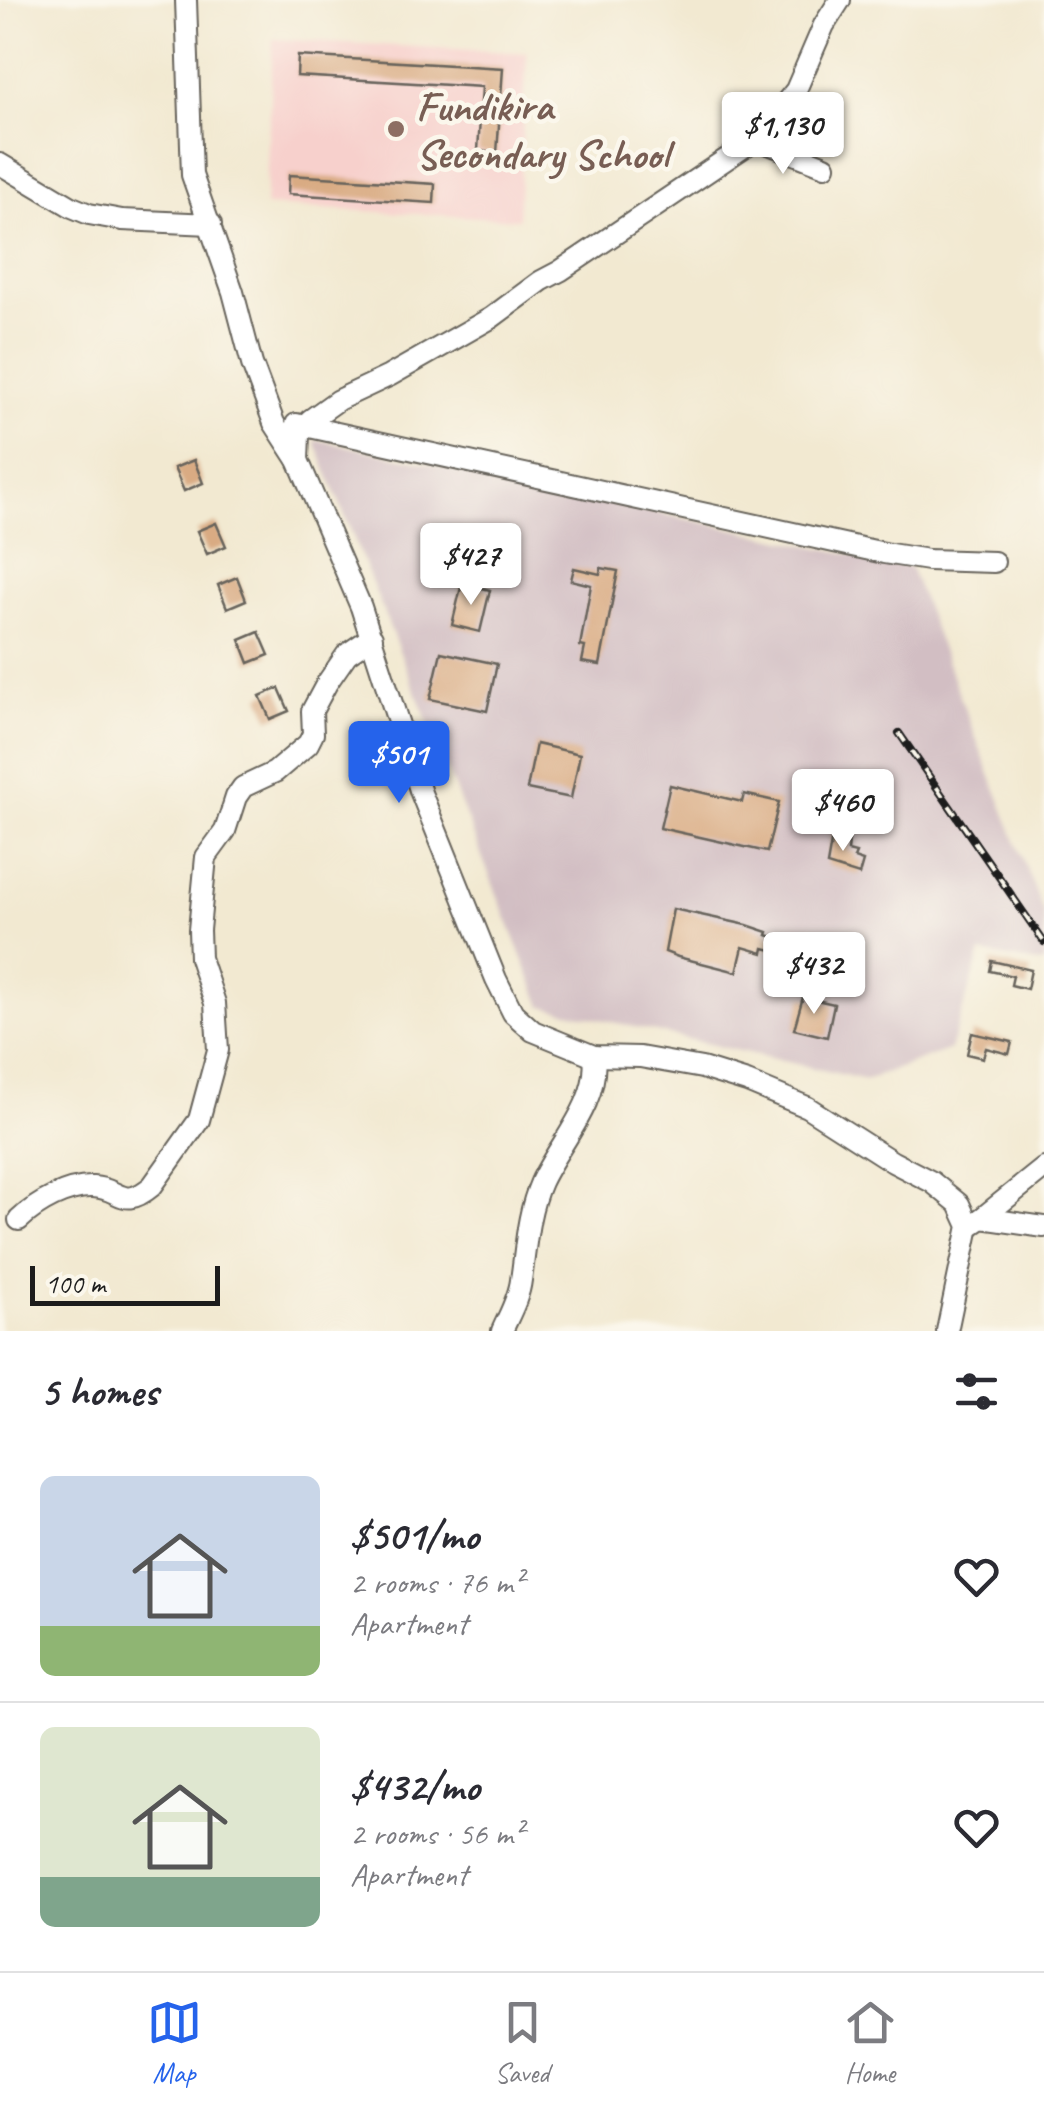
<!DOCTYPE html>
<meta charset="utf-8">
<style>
:root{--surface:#fff;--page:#f7f7f7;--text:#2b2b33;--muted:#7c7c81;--line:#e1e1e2;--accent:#2563eb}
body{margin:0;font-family:Caveat,sans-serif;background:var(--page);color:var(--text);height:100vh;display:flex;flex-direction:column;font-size:38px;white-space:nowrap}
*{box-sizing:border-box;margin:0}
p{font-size:32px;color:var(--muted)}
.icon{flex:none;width:55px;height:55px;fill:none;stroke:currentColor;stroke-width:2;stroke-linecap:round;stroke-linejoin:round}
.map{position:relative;height:1331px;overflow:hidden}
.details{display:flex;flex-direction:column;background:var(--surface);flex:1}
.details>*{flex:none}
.scale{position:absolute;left:30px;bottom:25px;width:190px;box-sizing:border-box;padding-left:10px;border:5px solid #1c1c1c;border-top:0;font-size:28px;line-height:35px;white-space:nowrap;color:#1c1c1c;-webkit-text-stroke:8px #fbf7ec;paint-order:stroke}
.price{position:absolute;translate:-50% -85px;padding:0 22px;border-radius:10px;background:#fff;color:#222;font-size:32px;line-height:65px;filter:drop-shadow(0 2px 5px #0008)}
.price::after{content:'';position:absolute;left:50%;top:60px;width:30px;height:22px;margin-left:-15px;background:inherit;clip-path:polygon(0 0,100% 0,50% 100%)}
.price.on{background:var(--accent);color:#fff}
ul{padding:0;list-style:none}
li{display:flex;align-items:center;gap:30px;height:250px;padding:0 40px}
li+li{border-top:2px solid var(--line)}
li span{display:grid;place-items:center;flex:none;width:280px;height:200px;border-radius:15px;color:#555}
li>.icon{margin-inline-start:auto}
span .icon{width:120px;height:120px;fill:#fffc;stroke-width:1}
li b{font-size:42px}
h2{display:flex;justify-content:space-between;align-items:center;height:120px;padding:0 40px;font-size:42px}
.menu{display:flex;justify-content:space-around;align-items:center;height:140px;border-top:2px solid var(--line);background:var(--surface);font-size:28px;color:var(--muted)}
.menu a{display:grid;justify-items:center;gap:5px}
.menu .on{color:var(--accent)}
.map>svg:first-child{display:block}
.built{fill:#f7d0cc}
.industrial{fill:#d2bec3}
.building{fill:#d9ab83}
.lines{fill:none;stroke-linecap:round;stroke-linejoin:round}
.minor-casing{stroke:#67645b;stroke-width:24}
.minor{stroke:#fff;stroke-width:20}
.rail-casing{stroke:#1c1c1c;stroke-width:8}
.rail{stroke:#fbf7ec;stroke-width:4;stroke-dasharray:11;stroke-linecap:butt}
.education-dot{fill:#8d6e63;stroke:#fbf7ec;stroke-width:4}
.labels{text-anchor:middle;stroke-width:9;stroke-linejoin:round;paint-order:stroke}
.education-label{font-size:42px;font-weight:bold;fill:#785e54;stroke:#fbf7ec;text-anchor:start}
</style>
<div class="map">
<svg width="1044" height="1331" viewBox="0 0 1044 1331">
<rect width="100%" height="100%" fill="#fbf7ec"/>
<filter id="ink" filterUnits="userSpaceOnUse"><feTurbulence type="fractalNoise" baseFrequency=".01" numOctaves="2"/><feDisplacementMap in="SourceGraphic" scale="20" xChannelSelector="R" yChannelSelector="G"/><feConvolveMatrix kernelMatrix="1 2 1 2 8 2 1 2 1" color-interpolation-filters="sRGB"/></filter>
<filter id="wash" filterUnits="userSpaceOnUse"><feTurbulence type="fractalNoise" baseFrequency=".0048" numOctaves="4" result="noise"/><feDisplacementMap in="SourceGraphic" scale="40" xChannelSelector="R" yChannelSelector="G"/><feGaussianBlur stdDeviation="2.25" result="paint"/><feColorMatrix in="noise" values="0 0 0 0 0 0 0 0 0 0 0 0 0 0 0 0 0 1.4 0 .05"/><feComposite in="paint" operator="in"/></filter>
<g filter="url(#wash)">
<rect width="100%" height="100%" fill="#f2e9d1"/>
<polygon class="built" points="273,39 527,53 518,219 265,206"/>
<polygon class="industrial" points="314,439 910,567 1044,914 1044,964 981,953 950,1049 866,1080 542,1006"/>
<g id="blocks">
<g class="building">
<polygon points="298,56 503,68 497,153 478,151 482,87 297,76"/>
<polygon points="289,175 435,184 434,203 288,194"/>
<polygon points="194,460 203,483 184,491 174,468"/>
<polygon points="216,523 226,546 207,554 197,531"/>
<polygon points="574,568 600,574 601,568 618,571 600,665 582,662 585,647 580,646 591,585 571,580"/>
<polygon points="237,577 246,600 227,608 218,585"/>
<polygon points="462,583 490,590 480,632 452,625"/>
<polygon points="259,632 269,655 249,663 240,640"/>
<polygon points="441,652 497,664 487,711 430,699"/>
<polygon points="279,688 289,711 270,719 260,696"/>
<polygon points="536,744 580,754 571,798 527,789"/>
<polygon points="670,785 742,802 744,794 779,802 767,852 660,828"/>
<polygon points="833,831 850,832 848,851 856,853 854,858 863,861 859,875 827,865"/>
<polygon points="673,909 747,925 768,932 767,935 816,947 812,960 764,948 763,953 743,947 737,972 678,957 665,952"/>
<polygon points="992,961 1031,970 1027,989 1011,985 1013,976 990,971"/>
<polygon points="803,997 834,1004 827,1037 794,1029"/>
<polygon points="972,1033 1012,1042 1009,1054 986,1048 983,1058 967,1054"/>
</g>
</g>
</g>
<g filter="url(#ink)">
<use href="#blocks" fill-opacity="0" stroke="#67645b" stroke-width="2.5"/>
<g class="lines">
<defs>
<g id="minor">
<polyline points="186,0 192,175 233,292 252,364 274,423 298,460 361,607 421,793 496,979 513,1013 533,1031 594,1056 640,1057 702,1068 747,1082 807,1107 893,1162 932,1182 959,1204 969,1226 947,1331"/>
<polyline points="756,139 825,166"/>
<polyline points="0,164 72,207 89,214 122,220 211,224"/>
<polyline points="296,424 884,553 928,560 994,562"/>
<polyline points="298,460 299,434 310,420 338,400 389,376 491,318 541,281 560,271 756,139 796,90 824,25 840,0"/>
<polyline points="982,1218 1044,1168"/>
<path d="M19,1220C37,1203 67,1186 93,1187C121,1188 122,1211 152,1186L199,1120L218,1050L215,1003L200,958L199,930L206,857L225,831L236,797L243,787L275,772L308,744L313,734L312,711L327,683L347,654L372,637"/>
<polyline points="973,1224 982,1218 1044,1227"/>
<path d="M502,1331C509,1315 519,1298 521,1280C526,1247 527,1214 541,1182C559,1143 600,1102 594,1056"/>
</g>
</defs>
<use href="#minor" class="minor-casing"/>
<use href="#minor" class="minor"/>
<defs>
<polyline id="rail" points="899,733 1044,942"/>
</defs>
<use href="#rail" class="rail-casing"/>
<use href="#rail" class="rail"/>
</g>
</g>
<circle class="education-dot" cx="396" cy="129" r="10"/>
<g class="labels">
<g class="education-label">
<text x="416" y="120">Fundikira<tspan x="416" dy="48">Secondary School</tspan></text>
</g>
</g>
</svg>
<div class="scale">100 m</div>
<b class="price" style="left:783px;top:177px">$1,130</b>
<b class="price" style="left:471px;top:608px">$427</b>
<b class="price on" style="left:399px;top:806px">$501</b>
<b class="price" style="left:843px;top:854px">$460</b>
<b class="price" style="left:814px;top:1017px">$432</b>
</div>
<section class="details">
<h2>5 homes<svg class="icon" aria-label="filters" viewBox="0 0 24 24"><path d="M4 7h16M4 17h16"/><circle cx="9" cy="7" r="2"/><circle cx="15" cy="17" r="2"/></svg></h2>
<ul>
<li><span style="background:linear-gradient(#c9d6e8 75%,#8fb573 0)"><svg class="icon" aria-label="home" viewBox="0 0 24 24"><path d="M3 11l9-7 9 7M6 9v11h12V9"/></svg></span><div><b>$501/mo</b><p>2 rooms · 76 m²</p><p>Apartment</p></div><svg class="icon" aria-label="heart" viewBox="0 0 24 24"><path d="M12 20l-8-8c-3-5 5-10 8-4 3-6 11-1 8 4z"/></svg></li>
<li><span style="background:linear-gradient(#dfe7d0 75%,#7fa58c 0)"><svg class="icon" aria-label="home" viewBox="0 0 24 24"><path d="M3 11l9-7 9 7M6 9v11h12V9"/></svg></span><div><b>$432/mo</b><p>2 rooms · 56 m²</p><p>Apartment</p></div><svg class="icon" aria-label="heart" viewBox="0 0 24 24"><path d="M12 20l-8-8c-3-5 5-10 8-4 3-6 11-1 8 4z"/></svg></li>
</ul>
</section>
<nav class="menu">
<a class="on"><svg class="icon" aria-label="map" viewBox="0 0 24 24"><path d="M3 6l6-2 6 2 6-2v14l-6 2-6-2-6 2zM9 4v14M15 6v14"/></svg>Map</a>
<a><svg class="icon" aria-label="saved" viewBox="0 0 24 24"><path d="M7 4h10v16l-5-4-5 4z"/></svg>Saved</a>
<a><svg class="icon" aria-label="home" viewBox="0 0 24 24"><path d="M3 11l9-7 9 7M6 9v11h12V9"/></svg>Home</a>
</nav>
